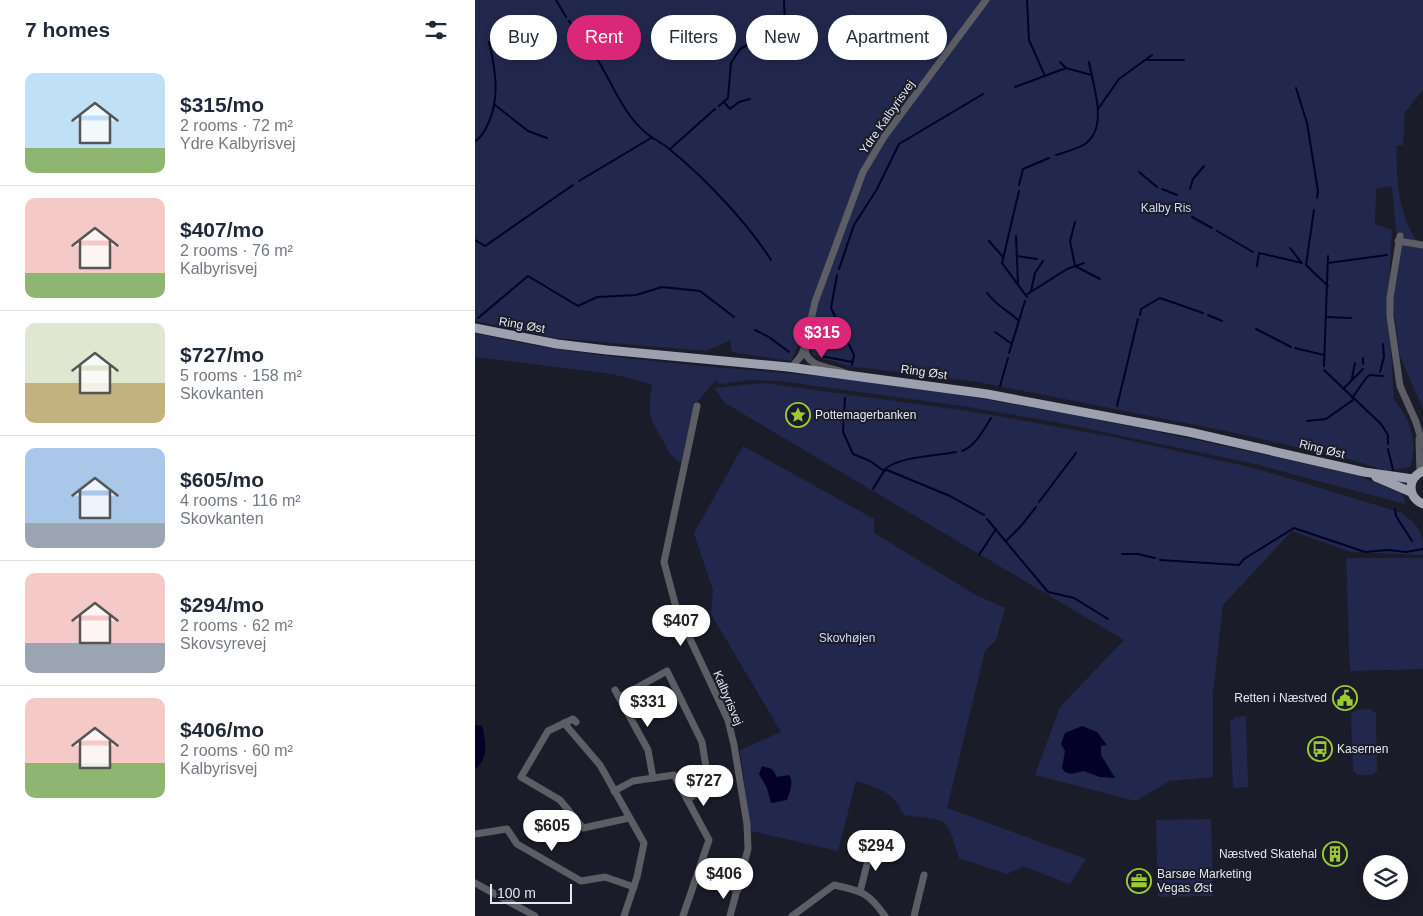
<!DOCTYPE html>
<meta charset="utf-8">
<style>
:root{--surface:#fff;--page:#f6f6f7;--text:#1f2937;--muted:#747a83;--line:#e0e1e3;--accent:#db2777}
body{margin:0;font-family:Arial,sans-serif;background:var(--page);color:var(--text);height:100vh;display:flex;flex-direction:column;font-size:19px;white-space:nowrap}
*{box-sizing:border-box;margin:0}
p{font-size:16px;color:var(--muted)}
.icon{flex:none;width:28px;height:28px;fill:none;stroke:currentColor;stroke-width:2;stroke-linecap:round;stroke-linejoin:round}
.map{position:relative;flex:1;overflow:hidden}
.side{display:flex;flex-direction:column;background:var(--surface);width:475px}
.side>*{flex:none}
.hud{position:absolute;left:15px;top:15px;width:475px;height:45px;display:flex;gap:10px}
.tools{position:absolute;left:888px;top:855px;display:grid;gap:10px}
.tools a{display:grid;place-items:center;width:45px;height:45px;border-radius:50%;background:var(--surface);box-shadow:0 2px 12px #0003;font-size:25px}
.scale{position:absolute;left:15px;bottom:12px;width:82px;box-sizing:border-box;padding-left:5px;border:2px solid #e4e6ef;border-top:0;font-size:14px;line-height:18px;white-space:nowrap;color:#e4e6ef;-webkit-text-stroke:4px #1a1c29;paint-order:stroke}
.price{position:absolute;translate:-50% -42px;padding:0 11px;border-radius:18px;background:#fff;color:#222;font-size:16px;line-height:32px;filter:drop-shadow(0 1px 2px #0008)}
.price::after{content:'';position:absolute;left:50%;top:30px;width:15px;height:11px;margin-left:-8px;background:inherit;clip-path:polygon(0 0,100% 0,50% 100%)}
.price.on{background:var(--accent);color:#fff}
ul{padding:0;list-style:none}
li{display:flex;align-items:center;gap:15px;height:125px;padding:0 25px}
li+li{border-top:1px solid var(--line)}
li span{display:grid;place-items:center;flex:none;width:140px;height:100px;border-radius:10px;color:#555}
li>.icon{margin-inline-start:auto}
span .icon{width:60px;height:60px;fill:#fffc;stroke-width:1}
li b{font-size:21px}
h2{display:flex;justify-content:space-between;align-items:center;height:60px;padding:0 25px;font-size:21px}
.chip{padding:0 18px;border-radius:22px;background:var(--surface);box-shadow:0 2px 12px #0003;font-size:18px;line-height:45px}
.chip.on{background:var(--accent);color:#fff}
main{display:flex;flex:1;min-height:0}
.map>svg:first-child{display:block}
.green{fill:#22284d}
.water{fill:#040027}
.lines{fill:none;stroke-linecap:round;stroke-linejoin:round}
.stream{stroke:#040027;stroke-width:2}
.minor{stroke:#5d5e65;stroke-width:7}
.major{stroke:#9da0af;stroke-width:9}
.labels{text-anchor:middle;stroke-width:4;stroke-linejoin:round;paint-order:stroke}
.street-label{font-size:12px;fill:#e4e6ef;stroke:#1a1c29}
.park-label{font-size:12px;fill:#cfd7f9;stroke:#1a1c29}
.poi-label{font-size:12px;fill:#e4e6ef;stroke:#1a1c29;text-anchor:start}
</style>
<main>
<section class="side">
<h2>7 homes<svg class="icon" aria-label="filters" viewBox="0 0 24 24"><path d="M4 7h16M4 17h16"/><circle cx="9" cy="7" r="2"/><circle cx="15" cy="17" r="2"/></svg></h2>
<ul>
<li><span style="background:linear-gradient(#bfe0f5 75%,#8fb573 0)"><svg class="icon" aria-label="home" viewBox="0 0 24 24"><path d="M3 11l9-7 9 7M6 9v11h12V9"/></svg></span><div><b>$315/mo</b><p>2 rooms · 72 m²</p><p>Ydre Kalbyrisvej</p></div></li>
<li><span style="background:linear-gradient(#f6c9c9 75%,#8fb573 0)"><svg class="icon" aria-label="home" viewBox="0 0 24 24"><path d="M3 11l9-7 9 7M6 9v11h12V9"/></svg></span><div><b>$407/mo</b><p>2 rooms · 76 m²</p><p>Kalbyrisvej</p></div></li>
<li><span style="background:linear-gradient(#dfe7d0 60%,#c2b280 0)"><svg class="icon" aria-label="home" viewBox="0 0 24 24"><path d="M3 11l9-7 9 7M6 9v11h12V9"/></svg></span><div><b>$727/mo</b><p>5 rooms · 158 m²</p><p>Skovkanten</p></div></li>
<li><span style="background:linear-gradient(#a9c7e8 75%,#9aa5b1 0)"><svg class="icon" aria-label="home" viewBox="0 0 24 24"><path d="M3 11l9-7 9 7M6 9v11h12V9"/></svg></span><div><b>$605/mo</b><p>4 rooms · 116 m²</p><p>Skovkanten</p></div></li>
<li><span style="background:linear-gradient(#f6c9c9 70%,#9aa5b1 0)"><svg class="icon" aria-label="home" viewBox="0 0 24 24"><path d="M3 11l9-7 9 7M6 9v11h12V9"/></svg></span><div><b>$294/mo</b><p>2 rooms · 62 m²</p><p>Skovsyrevej</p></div></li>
<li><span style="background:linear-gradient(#f6c9c9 65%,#8fb573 0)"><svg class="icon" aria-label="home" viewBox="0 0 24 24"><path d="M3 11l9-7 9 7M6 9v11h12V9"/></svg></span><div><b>$406/mo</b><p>2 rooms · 60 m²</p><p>Kalbyrisvej</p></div></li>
</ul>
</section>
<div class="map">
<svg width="948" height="916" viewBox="0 0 948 916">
<rect width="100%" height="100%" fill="#1a1c29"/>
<g class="green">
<path d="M0,0H948V90L930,112L928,145H922C921,180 923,210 941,240L948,242V409L925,356L918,303L926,249L921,229L917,186L901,189L900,224L917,230L913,303L919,400C934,416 944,445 935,467L913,471L873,459L756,432L503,382L373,366L338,355L336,342L325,341L316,361L257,352L255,340L231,351L80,338L0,321Z"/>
<path d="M0,333C126,363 259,366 387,381C554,402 717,439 881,475L926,493L930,500V504L780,464L581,422L487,406L305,381L276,380L244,384L241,380L219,405L206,463C196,457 194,452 189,442C173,415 173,417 177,384L137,374L0,357Z"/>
<path d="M288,383L500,412L643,438L779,468L927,513C946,528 948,532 948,555L876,552L817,531L748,605L738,692V777L694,781L661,801L560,775L585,707L649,640L250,403L239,388Z"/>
<path d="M268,446L399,519V533L501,595L530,608L521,640L510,651L472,808L611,859L595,884L548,866L532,874L484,858C471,814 474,821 429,815C417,791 406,789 381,781L363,851L276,831L265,750L306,732L236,614L238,590L219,533Z"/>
<polygon points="871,558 948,558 948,669 875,671"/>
<polygon points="896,709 901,714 902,771 897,775 882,775 878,771 876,715 881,710"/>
<polygon points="771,716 773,787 758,788 755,722 761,717"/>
<polygon points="736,819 738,896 683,897 681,820"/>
</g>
<g class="water">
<path d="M0,725L7,726C11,741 14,759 0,769Z"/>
<polygon points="607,726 622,732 632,745 626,746 626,755 640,778 625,777 609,771 596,774 590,772 587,768 590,751 586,744 590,733"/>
<path d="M287,766L297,769L302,777L314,775C319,783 315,791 312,800L296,803L292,788L284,774Z"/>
</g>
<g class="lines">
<g class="stream">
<polyline points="81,0 91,17"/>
<polyline points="552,0 554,40 570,76"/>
<path d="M94,21C101,34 111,42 119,54C137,81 146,112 171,133C178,139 186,142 193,148C228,176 272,222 296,260"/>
<polyline points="307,28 328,35"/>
<polyline points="672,60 709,60"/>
<polyline points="585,62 591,68"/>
<polyline points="540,87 591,68 616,75"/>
<polyline points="821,88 832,123 843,191 842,198"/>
<polyline points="249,102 255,109 264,102 275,99"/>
<polyline points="20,105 53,131 72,138"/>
<polyline points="244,106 253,98 256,63 265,49 310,25 309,0"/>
<polyline points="623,109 644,79 677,55"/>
<path d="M0,141C5,139 7,134 10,130C26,102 21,72 14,42"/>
<polyline points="195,149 240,109"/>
<path d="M581,155C590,152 602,149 610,144C634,127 618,86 614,62"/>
<polyline points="664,172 682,187"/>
<polyline points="104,181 176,138"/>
<polyline points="544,185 548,169 574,158"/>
<polyline points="687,189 702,195"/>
<polyline points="715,189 718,179 729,166"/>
<polyline points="544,191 527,263 552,297"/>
<polyline points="839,210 831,265 853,286"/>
<polyline points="717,217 737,228"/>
<polyline points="600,222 595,241 600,266 625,279"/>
<polyline points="742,231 778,252"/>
<polyline points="541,236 543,283"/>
<polyline points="0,240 10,246 98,185"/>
<polyline points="514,241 528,257"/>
<polyline points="815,248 826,262"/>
<polyline points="542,256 562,259"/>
<polyline points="853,263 912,255"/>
<polyline points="782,266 784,253 827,263"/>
<polyline points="364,269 379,225 402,189 424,144 508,94"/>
<polyline points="362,275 356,308 379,355 377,365"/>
<polyline points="556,291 560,273 568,261"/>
<path d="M512,293C522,306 532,310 543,320"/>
<polyline points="551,295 592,269 609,263"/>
<polyline points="665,315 666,309 685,298 728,313"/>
<polyline points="733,315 747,321"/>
<polyline points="851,317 876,318"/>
<polyline points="3,318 53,276 103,306 122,297 161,295 187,287 225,291 259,317"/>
<polyline points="781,329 816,347"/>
<polyline points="280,330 294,337 314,352"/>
<polyline points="520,332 537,344"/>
<polyline points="820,348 849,355"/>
<polyline points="534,353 550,301"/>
<polyline points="346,356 377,362"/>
<polyline points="888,358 888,364"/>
<polyline points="849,366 853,256"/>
<polyline points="849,370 906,424 913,435 913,444"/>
<polyline points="905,372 909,357 908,344"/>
<polyline points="877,378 880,363"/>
<polyline points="525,386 533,358"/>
<polyline points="868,389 888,369"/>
<polyline points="370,398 368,432 378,454 395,461 409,471 398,489"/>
<polyline points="877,398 892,377 895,375 908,376"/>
<polyline points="642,406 663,319"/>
<polyline points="832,421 851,419 878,400"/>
<polyline points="913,449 918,470"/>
<path d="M487,451C500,447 509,429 516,418"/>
<path d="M409,470C424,456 461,456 481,452"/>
<polyline points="409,471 412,470 475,496 509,515"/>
<polyline points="564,502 601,453"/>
<polyline points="920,509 921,516 937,541"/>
<polyline points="512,519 573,592 599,598 633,619"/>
<polyline points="532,540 546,526 561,507"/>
<polyline points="647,554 663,554 680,558"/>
<polyline points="504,555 521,529"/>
<polyline points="685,560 764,565 769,559 819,528 890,552 913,550 931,552 948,549"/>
</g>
<g class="minor">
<polyline points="925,236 915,298 915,316 925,386 941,422 948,445"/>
<polyline points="923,241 948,245"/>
<path d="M330,349C331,367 356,367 370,373"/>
<polyline points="316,368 326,356 330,346 340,302 388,172 409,137 511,0"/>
<polyline points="222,406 189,562 202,611 253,720 259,745 272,824 273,849 255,916"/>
<polyline points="944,439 945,473"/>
<polyline points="140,690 173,750 178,778"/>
<polyline points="145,697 192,671 227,742 234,786 213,799"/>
<polyline points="101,722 98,719 73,731 46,777 85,800 108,828 154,818"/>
<polyline points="89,723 125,765 169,843 162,877 149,916"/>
<polyline points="139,791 158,781 199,775 234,840 208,916"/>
<polyline points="0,834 32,829 42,844 106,881 130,877 159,887"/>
<polyline points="222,876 263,890"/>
<polyline points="0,883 60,916"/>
<polyline points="385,892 396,848"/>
<path d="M317,916L359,885C387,891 393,892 410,916"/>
<polyline points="439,916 449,875"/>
</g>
<g class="major">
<polyline points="0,328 82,344 132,350 313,367 512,394 714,432 889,472 938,479"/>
<path d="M948,471C932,478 932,497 948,504"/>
<polyline points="901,477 936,492"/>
</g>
</g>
<defs>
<symbol id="sight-ring" viewBox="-11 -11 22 22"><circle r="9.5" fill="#1a1c29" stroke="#9cca31" stroke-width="1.5"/><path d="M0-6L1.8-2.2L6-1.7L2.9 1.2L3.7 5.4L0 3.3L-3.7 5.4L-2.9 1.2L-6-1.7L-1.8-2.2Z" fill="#9cca31"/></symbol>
<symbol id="civic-ring" viewBox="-11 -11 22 22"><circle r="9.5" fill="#1a1c29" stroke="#9cca31" stroke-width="1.5"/><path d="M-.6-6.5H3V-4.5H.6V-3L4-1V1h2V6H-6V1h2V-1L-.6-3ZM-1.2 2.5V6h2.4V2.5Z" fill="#9cca31"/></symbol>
<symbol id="bus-ring" viewBox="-11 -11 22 22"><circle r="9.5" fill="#1a1c29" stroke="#9cca31" stroke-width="1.5"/><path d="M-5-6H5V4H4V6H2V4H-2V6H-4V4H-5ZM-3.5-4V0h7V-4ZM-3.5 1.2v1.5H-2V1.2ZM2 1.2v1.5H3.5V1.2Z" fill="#9cca31"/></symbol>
<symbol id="building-ring" viewBox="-11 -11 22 22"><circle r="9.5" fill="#1a1c29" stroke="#9cca31" stroke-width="1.5"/><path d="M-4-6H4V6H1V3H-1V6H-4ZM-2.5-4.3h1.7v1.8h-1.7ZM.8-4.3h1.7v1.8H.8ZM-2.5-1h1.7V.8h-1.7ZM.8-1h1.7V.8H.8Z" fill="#9cca31"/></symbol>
<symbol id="office-ring" viewBox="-11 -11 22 22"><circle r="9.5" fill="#1a1c29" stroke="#9cca31" stroke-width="1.5"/><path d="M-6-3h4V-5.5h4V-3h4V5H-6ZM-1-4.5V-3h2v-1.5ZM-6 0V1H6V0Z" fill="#9cca31"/></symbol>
</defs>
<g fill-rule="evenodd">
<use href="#sight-ring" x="309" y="401" width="28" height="28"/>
<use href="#civic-ring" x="856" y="684" width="28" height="28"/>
<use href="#bus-ring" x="831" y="735" width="28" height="28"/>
<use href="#building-ring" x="846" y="840" width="28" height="28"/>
<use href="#office-ring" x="650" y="867" width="28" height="28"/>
</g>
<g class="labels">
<g class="street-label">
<text transform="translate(412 117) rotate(-55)" y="4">Ydre Kalbyrisvej</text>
<text transform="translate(47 325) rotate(10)" y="4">Ring Øst</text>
<text transform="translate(449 372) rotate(8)" y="4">Ring Øst</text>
<text transform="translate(847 449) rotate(14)" y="4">Ring Øst</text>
<text transform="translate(253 698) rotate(67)" y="4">Kalbyrisvej</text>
</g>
<g class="park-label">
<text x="691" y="212">Kalby Ris</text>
<text x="372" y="642">Skovhøjen</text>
</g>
<g class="poi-label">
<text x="340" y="419">Pottemagerbanken</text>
<text x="852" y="702" text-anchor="end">Retten i Næstved</text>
<text x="862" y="753">Kasernen</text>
<text x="842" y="858" text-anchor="end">Næstved Skatehal</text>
<text x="682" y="878">Barsøe Marketing<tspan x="682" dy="14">Vegas Øst</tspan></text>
</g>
</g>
</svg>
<div class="tools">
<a><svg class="icon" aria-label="layers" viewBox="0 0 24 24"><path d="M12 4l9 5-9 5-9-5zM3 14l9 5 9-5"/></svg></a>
</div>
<div class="scale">100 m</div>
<b class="price on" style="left:347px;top:359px">$315</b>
<b class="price" style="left:206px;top:647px">$407</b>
<b class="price" style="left:173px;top:728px">$331</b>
<b class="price" style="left:229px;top:807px">$727</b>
<b class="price" style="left:77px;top:852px">$605</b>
<b class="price" style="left:401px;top:872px">$294</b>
<b class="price" style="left:249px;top:900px">$406</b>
<div class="hud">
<a class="chip">Buy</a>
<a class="chip on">Rent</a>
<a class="chip">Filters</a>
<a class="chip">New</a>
<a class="chip">Apartment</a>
</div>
</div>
</main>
